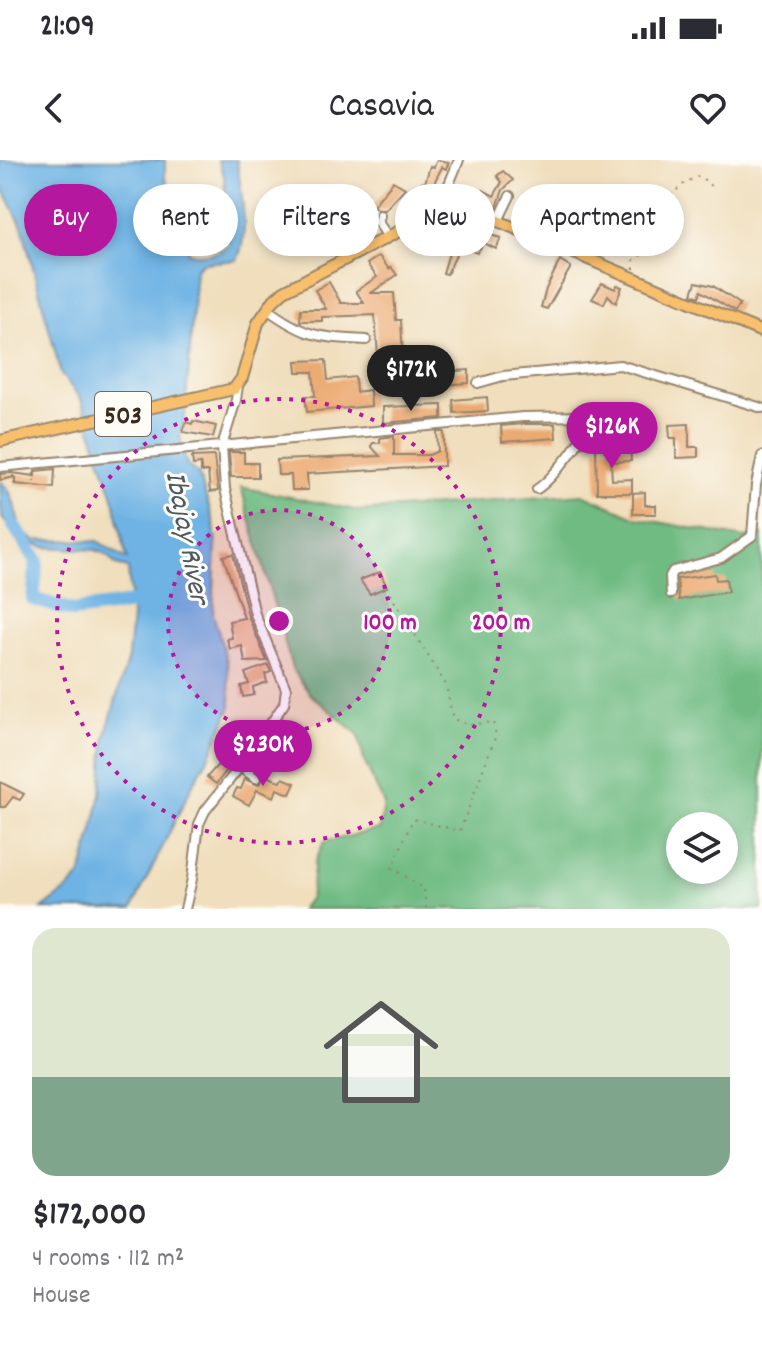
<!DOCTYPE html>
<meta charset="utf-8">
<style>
:root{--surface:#fff;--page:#f7f7f7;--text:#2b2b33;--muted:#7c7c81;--line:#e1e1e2;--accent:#b5179e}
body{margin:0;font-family:Dekko,sans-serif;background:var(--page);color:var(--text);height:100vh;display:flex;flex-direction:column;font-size:30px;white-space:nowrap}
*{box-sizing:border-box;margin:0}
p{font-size:26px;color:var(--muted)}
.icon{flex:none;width:44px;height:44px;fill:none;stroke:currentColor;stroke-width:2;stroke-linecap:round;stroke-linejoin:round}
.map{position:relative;height:749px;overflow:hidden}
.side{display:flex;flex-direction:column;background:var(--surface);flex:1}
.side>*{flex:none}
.guide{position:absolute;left:24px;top:24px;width:714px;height:72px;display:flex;gap:16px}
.controls{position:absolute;left:666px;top:652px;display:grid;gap:16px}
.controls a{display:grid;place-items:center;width:72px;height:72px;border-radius:50%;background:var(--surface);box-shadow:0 4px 12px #0003;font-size:40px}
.price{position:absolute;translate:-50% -68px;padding:0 18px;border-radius:28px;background:var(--accent);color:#fff;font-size:26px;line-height:52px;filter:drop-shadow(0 2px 4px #0008)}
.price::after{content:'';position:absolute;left:50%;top:48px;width:24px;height:18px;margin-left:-12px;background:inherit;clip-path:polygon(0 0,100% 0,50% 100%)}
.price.active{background:#222;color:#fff}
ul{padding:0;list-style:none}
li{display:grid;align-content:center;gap:16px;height:424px;padding:0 32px}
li+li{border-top:2px solid var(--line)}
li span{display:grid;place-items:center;height:248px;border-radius:24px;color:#555}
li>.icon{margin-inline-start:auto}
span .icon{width:144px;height:144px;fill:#fffc;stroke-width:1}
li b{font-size:34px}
.tag{padding:0 28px;border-radius:36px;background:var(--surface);box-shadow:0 4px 12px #0003;font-size:28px;line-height:72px}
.tag.active{background:var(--accent);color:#fff}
.status{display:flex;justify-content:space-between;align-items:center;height:56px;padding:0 40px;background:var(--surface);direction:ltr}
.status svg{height:22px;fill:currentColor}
header{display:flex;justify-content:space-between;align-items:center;height:104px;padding:0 32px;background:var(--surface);font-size:36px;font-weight:600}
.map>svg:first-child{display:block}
.forest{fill:#70bb82;stroke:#567250;stroke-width:2;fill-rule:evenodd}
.water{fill:#6eb3e4;stroke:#546e81;stroke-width:2}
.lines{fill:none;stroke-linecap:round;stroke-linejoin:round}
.river{stroke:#6eb3e4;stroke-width:14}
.building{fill:#ecaa73}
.minor-casing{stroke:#96846d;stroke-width:12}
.major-casing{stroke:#96846d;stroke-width:14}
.path{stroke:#96846d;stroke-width:2;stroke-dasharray:2 6;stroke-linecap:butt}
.minor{stroke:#fff;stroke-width:8}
.major{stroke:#f8bf6c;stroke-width:10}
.ring{fill:none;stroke:#b5179e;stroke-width:4;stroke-dasharray:4 8}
.labels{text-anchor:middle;stroke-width:6;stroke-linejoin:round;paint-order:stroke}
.shield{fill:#fdfcf7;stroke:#75695f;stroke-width:2}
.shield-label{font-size:26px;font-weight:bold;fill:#3b2a1e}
.water-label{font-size:30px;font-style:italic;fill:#4d5a63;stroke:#fdfcf7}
.centre{fill:#b5179e;stroke:#fdfcf7;stroke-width:4}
.ring-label{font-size:24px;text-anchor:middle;font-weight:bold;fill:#b5179e;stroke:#fdfcf7;stroke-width:6;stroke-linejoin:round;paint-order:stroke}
</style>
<div class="status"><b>21:09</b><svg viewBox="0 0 49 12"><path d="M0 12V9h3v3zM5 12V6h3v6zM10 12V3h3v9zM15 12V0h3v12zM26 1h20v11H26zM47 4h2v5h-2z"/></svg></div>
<header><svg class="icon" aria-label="back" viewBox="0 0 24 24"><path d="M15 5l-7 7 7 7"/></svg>Casavia<svg class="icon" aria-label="heart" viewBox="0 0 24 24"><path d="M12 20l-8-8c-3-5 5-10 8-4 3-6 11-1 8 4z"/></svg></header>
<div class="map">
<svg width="762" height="749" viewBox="0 0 762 749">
<rect width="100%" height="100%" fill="#fdfcf7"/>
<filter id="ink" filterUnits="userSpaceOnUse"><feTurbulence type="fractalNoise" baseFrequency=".0125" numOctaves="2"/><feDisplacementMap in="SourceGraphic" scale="16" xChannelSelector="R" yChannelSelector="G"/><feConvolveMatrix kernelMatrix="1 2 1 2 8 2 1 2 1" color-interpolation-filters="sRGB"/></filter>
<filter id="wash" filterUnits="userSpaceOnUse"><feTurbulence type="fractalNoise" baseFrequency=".006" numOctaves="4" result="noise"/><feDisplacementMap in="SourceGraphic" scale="32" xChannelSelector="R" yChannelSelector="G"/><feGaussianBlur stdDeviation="1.8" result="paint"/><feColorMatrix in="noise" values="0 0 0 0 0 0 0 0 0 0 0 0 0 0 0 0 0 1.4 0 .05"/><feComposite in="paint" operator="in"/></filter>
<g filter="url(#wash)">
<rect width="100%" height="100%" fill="#f0debc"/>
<path class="forest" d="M241,327L360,351L583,334L637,358L744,378L762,374V749H301L310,738L315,701L324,682L380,669L384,644L364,601L358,574L310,534L292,508ZM680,666H724V710H680Z"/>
<path class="water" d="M0,0H165V18L177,41L188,92C202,97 220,95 229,83L224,15L218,0H237C240,32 251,70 237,100L202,103L196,109L185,256L180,277L187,305L199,315L214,363L216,385L213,454L227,501L231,546L211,593L192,626L132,749H42L67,730L81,715L92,674L101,634L105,578L128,497L132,457L128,408L116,405L107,395L96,390L44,387L19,378L2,358L0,321C16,333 15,357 23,373L35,380L97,381L127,399L114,340L81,239L61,214L22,66L0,22Z"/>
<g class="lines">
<polyline class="river" points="13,364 37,401 33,439 73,451 148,441"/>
</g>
<g id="blocks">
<g class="building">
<polygon points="437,0 449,2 446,9 442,7 429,33 420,29 422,22 425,23 430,6 434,7"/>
<polygon points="503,11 513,20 503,30 496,50 480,40 483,30 494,36 502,22 497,16"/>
<polygon points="393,21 405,28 385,50 377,49 373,46 376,42"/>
<polygon points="337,53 352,67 359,79 356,82 350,76 341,87 334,82 335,93 331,95 326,87 332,82 320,72"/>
<polygon points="465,60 468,61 464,70 475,74 479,66 488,68 486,74 501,78 496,89 484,83 477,93 469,90 471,85 459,81 456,95 447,114 443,113 453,80 430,80 421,74 426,66 438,73 439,64 449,65 452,71 459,72"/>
<polygon points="379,96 389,109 391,107 397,115 371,133 394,133 396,160 401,160 404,222 393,223 392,218 371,219 370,208 392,208 392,196 378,196 375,155 322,157 322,161 300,161 301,149 326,149 315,130 329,122 341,143 364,143 356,131 377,117 367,104"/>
<polygon points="560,100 571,107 547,149 541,147 546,129"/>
<polygon points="696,122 713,126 740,144 735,152 701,131 699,137 692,134"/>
<polygon points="602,123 615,129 617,125 622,127 616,143 608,135 604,144 592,139"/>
<polygon points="326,200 328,220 355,217 356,232 370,230 371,246 307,252 305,236 315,236 313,212 297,212 296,201"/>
<polygon points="469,210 469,223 425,226 425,213"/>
<polygon points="487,237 488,251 454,253 453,240"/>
<polygon points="442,245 442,258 383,263 383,247"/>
<polygon points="193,261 216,266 213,277 183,272 186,262 192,264"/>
<polygon points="523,264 555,264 556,278 502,282 501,266"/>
<polygon points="689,264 689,287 698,287 698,297 676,298 676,278 670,278 669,265"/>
<polygon points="437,272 444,272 444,306 307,314 308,330 292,330 291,315 278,315 277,300 380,296 371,286 373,283 380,283 380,278 394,276 394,295 429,295 438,291"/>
<polygon points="630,287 631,301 611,302 612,320 632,319 632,333 597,333 596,288"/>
<polygon points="229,292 244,292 244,303 258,303 258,317 231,317"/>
<polygon points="214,296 218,331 210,332 208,312 201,312 201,304 193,305 192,297"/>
<polygon points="55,309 54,328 15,324 15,317 1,320 0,317 0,314 12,313 35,316 35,311"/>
<polygon points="645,332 645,345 656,345 656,354 633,354 633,333"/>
<polygon points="233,394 248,456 267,501 245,502 242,486 230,489 227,479 232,478 229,461 244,458 223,396"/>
<polygon points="380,412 387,427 370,434 360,420"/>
<polygon points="715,414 716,420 726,419 728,432 679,440 677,419"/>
<polygon points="268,505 271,512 265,514 267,522 253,527 254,535 243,537 241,526 249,524 245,513"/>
<polygon points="230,593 237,597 216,624 207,617 222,600 225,602"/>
<polygon points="262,614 281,622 283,618 295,623 290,634 277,629 274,637 257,630 249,645 233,636 237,628 241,629 245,619 258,625 263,619"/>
<polygon points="0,622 24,634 20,640 13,637 5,647 0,647"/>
</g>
</g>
</g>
<g filter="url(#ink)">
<use href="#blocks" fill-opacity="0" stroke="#96846d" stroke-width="2"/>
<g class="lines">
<defs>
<g id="minor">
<path d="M342,48C357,60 369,68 365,89"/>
<polyline points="450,51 449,24 459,0"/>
<polyline points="380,55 378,62 388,77"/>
<polyline points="498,61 510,36"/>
<polyline points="456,66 460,51"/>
<path d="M267,149C307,178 319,177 366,180"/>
<polyline points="478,223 503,216 620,205 762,248"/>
<path d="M0,307L523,257L589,256C592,271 551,321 537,329"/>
<polyline points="671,434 670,416 673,411 721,398 752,376 756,325 762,296"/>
<polyline points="240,607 256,618"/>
<polyline points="185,749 192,719 199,664 205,651 249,595 284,544 286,529 255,454 225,329 222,286 236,240 238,225"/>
</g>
<polyline id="major" points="0,281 234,229 242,218 258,163 274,140 284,131 432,54 450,51 466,52 498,61 762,172"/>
</defs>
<use href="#minor" class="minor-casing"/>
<use href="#major" class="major-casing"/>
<g class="path">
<path d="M634,109V100L653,87L665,74L655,57C669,39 678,23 700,16L714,29"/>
<polyline points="34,313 34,322"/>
<polyline points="13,315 14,324"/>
<polyline points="390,434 446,525 453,559 469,565 493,562 496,575 460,671 413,659 392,708 424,729 426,749"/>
</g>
<use href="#minor" class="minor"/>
<use href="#major" class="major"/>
</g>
</g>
<circle cx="279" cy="461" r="111" fill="#b5179e" fill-opacity=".12"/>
<g class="ring">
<circle cx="279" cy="461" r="111"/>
<circle cx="279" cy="461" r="222"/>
</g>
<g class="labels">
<rect class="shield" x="95" y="232" width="56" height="44" rx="6"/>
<g class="shield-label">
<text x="123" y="263">503</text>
</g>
<g class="water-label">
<text transform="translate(189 377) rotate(79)" y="10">Ibajay River</text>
</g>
</g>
<circle cx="279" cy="461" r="12" class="centre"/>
<g class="ring-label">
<text x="390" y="469">100 m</text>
<text x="501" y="469">200 m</text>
</g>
</svg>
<div class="controls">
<a><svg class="icon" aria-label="layers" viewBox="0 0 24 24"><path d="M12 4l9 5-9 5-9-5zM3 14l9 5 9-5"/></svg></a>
</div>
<b class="price active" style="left:411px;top:253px">$172K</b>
<b class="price" style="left:612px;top:310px">$126K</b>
<b class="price" style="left:263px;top:628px">$230K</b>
<div class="guide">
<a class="tag active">Buy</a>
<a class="tag">Rent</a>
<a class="tag">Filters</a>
<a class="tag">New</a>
<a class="tag">Apartment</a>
</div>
</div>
<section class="side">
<ul>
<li><span style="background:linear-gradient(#dfe7d0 60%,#7fa58c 0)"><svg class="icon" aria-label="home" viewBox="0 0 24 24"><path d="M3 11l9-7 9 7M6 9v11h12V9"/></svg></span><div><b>$172,000</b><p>4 rooms · 112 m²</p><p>House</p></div></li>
</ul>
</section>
